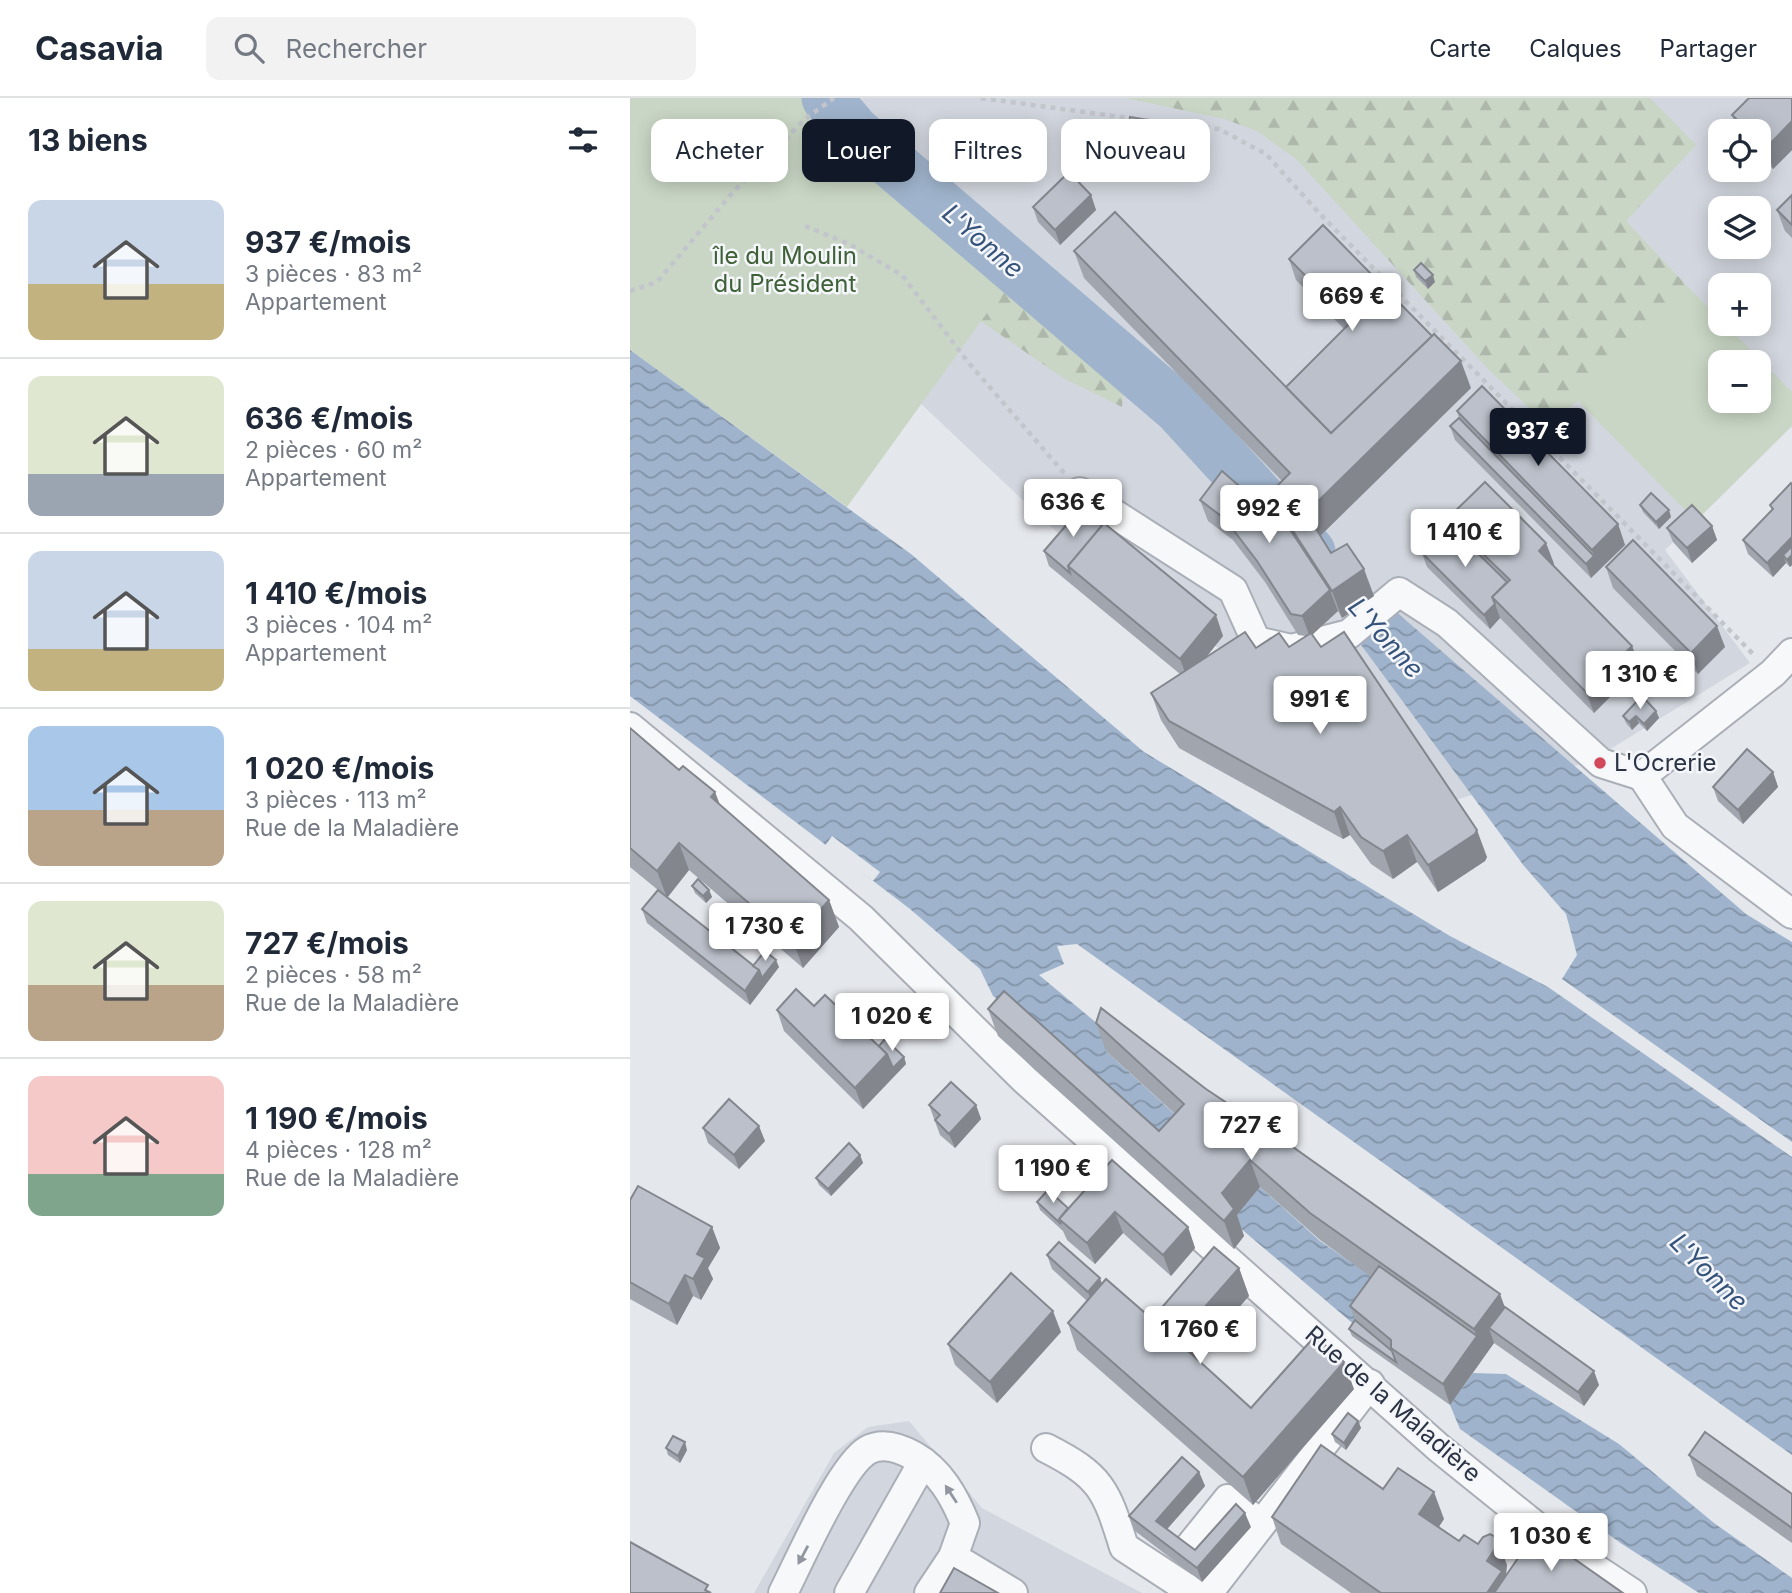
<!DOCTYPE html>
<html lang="fr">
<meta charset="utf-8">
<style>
:root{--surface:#fff;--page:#f2f2f3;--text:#1f2937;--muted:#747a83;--line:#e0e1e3;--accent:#111827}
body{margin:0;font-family:Inter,sans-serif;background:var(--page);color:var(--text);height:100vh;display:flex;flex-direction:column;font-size:26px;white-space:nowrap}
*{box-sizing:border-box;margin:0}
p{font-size:23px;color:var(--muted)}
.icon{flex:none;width:38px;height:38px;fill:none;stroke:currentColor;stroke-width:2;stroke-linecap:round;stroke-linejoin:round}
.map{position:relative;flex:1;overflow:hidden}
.panel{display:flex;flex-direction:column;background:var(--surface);width:630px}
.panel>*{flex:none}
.guide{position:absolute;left:21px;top:21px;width:665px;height:63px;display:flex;gap:14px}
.buttons{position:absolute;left:1078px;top:21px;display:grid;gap:14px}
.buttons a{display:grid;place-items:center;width:63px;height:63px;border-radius:14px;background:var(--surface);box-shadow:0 4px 18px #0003;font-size:35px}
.price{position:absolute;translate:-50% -60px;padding:0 16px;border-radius:7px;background:#fff;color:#222;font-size:23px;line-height:46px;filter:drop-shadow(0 2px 4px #0008)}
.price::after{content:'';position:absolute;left:50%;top:42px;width:21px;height:16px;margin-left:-10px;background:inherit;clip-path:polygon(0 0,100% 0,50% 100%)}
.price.current{background:var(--accent);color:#fff}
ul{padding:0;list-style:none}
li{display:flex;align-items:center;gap:21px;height:175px;padding:0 28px}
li+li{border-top:2px solid var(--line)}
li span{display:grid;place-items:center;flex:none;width:196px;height:140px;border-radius:14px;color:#555}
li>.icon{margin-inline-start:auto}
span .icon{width:84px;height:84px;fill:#fffc;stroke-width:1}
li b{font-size:30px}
h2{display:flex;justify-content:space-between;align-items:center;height:84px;padding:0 28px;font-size:30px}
.pill{padding:0 24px;border-radius:14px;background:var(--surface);box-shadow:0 4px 18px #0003;font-size:24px;line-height:63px}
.pill.current{background:var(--accent);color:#fff}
header{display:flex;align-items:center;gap:42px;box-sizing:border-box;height:98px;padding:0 35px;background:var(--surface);border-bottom:2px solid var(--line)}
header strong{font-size:33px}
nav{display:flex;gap:38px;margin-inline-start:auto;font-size:24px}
.search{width:490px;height:63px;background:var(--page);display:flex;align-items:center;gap:18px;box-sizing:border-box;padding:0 24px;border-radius:14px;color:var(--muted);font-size:26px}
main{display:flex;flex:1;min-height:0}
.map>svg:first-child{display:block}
.built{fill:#d2d6de;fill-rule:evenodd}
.forest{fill:url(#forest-firs)}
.park{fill:#c9d6c5;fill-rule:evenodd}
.water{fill:url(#water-waves)}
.pier{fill:#e4e7ec}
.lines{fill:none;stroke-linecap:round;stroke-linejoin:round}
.river{stroke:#9fb4cc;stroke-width:51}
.minor-casing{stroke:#a9aeb7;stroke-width:32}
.path{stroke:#c2c5cb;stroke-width:4.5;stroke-dasharray:5 5;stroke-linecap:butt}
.minor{stroke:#f7f8fa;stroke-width:28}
.wall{fill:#a1a5ae}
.shaded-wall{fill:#83868d}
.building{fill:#bbc0ca;stroke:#83868d;stroke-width:2}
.oneway{fill:#9196a0}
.poi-dot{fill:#d1495b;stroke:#f4f6f9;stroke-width:2.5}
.labels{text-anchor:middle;stroke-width:5;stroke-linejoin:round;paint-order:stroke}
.park-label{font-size:24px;fill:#3f6138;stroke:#f4f6f9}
.poi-label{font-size:24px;fill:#2b3445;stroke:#f4f6f9;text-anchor:start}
.street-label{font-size:24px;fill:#2b3445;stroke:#f4f6f9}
.water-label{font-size:26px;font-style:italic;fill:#34527a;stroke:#f4f6f9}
</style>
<header>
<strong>Casavia</strong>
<div class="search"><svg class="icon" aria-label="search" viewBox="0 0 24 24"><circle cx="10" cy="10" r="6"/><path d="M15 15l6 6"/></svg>Rechercher</div>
<nav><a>Carte</a><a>Calques</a><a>Partager</a></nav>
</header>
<main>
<section class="panel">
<h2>13 biens<svg class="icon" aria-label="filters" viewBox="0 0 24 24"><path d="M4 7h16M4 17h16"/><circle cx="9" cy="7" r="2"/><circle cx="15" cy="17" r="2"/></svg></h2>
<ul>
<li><span style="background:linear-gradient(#c9d6e8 60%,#c2b280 0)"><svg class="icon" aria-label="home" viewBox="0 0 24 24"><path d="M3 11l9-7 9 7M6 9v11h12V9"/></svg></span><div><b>937 €/mois</b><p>3 pièces · 83 m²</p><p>Appartement</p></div></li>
<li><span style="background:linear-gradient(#dfe7d0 70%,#9aa5b1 0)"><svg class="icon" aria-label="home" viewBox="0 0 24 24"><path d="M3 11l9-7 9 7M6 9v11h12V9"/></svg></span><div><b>636 €/mois</b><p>2 pièces · 60 m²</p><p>Appartement</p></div></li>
<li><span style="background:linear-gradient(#c9d6e8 70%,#c2b280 0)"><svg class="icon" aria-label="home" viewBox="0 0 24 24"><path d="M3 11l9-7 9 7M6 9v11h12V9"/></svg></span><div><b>1 410 €/mois</b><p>3 pièces · 104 m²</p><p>Appartement</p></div></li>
<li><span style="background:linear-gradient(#a9c7e8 60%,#b9a48a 0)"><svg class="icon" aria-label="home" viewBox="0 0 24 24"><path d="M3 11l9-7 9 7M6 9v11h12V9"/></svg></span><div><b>1 020 €/mois</b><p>3 pièces · 113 m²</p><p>Rue de la Maladière</p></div></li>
<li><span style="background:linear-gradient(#dfe7d0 60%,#b9a48a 0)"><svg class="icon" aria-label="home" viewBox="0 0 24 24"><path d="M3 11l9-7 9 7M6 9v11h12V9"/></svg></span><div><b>727 €/mois</b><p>2 pièces · 58 m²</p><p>Rue de la Maladière</p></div></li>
<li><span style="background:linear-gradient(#f6c9c9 70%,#7fa58c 0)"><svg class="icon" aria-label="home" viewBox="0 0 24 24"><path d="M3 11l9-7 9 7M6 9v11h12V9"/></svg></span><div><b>1 190 €/mois</b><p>4 pièces · 128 m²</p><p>Rue de la Maladière</p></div></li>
</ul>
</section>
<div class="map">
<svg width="1162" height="1495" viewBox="0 0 1162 1495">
<defs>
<pattern id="forest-firs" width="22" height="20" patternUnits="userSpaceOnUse" patternTransform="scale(1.75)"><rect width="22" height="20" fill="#c9d6c5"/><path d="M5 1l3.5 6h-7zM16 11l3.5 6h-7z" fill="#adb8ab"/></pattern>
<pattern id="water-waves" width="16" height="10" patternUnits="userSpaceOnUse" patternTransform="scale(1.75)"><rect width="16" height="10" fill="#9fb4cc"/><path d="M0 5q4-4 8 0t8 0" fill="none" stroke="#8293a7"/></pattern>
</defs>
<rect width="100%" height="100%" fill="#e4e7ec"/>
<g class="built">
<path d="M231,0H1162V328L1035,452L1120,565L961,663L825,702L467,472L251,268L147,119L252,35ZM1090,33H1129V72H1090ZM1090,110H1129V149H1090ZM1090,187H1129V226H1090ZM1090,264H1129V303H1090Z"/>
<polygon points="279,1323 352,1410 512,1495 124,1495 204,1355 238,1329"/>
</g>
<g class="forest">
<polygon points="496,0 1020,0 1066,47 996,123 1061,192 948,303 933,314 909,319 860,273 666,61 627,33 594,21"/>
<polygon points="287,103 436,222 495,278 492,309 433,280 342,217 127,330 124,341 0,252 0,131"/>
</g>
<g class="park">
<polygon points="0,0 220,0 370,197 217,409 0,252"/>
<path d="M1061,192L1090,221V226H1095L1162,294V328L1066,423L948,303ZM1090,264H1129V303H1090Z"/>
</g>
<g class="water">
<polygon points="0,252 281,456 514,654 820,838 918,889 1162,1059 1162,1357 447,846 427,848 434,866 409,877 481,937 476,953 564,1034 539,1061 383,912 363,898 350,871 280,811 0,598"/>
<polygon points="764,512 1116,816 1162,844 1162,1044 932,881 947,857 936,816 894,768 726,540"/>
<polygon points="630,1089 690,1143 757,1189 727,1229 602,1123"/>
<polygon points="843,1275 876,1276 989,1346 1084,1425 1162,1480 1162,1495 1069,1495 992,1446 830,1331 820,1307"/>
</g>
<polygon class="pier" points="202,738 250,774 243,783 195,748"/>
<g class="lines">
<polyline class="river" points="197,0 224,33 548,310 680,454"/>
<defs>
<g id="minor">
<polyline points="450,394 603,492 626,543 661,551 719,536 769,494 817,525 971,665 1012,678"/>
<polyline points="0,629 231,820 395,982 809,1350 928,1446 1002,1495"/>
<polyline points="1012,678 1045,728 1162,816"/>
<polyline points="1012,678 1143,575 1162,555"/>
<path d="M416,1350C471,1378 476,1391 494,1449L555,1489L571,1495"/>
<polyline points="560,1448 598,1401 631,1426"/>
<polyline points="323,1459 383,1495"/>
<path d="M153,1495C169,1464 211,1367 238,1352C253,1344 270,1350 284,1358C310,1373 324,1398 335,1425L323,1459L299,1495"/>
<polyline points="219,1495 293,1364"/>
<polyline points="578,1495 740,1286"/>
</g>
</defs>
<use href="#minor" class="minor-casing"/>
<g class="path">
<polyline points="351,0 506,21"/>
<polyline points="515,22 589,31 636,56 689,115 1124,557"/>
<polyline points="175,128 219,146 272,177 338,264 434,375"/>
<polyline points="0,193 27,184 103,94 175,21 204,0"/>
</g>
<use href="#minor" class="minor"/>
</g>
<g class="wall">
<polygon points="1162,0 1162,52 1143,71 1129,57 1129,33 1108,33 1102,17"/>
<polygon points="574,31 579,45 575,73 502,62 497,47"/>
<polygon points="461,97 466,112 430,147 408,124 403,109"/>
<polygon points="1162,97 1162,140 1155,133 1147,112"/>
<polygon points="444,153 656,289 714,231 666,182 659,161 841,290 690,438 701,455 744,498 712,520 708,513 682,536 691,549 857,759 855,763 808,794 787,764 763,781 741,766 720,737 713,741 549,650 531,622 521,595 550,576 419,468 414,453 593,538 576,559 626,550 659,549 676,538 668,537 635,484 603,442 578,423 570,402 637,412 633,402 652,383 454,180"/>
<polygon points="784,172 805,184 798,191 786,179"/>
<polygon points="827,313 988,426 995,447 961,480 825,342 820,328 829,320"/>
<polygon points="1162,386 1162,467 1160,469 1156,465 1143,479 1118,456 1113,442 1142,412 1140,407"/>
<polygon points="1010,407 1041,419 1029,431 1013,414"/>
<polygon points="817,421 916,445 924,466 923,467 1002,548 1010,569 964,615 870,520 860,531 797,469 792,455 820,428"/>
<polygon points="1082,428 1087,442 1062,465 1043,444 1037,430"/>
<polygon points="976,469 1095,549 1068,576 983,490"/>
<polygon points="1026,613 1029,620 1017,633 1009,625 1002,632 996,625 993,618"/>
<polygon points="0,630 49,672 85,694 90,707 199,802 209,829 173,870 59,772 37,800 123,868 149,869 120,907 17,825 12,811 28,792 0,769"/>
<polygon points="1143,674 1148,689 1113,726 1088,703 1083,689"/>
<polygon points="62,788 79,792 82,799 76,805 65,795"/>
<polygon points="184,908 249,948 274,959 276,966 233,1011 154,933 147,912"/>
<polygon points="358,911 529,1033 545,1016 476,953 466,925 576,991 875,1209 969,1287 954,1308 864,1245 820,1307 722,1238 719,1231 725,1222 720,1208 741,1179 690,1142 630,1089 607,1117 614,1138 604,1151 368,938"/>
<polygon points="299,1007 346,1007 351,1021 325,1050 310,1037"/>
<polygon points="73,1030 135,1043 109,1071 78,1045"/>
<polygon points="230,1057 233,1065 201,1098 189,1087 186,1080"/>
<polygon points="467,1079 558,1129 565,1150 541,1178 493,1135 465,1166 437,1142 433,1133 410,1112 407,1104 438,1110"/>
<polygon points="0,1102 82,1129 90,1150 78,1170 83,1181 71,1202 63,1198 47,1227 0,1201"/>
<polygon points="417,1157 472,1186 522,1221 609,1170 619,1198 564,1259 621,1310 724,1291 623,1407 447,1252 438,1225 457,1203 422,1171"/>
<polygon points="431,1234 367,1305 325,1267 318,1246"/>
<polygon points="728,1323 731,1330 716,1352 705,1344 702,1336"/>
<polygon points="36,1350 57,1352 50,1365 38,1357"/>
<polygon points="1059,1357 1162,1396 1162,1445 1067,1378"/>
<polygon points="569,1374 575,1388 537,1431 565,1452 621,1429 572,1484 505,1433 499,1418"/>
<polygon points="753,1391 814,1421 809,1429 829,1443 877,1467 876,1476 993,1495 721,1495 651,1446 642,1419"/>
</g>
<g class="shaded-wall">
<polygon points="1162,23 1162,52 1143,71 1136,50"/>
<polygon points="574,31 579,45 575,73 570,58"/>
<polygon points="461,97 466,112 430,147 425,132"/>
<polygon points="803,177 805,184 798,191 795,183"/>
<polygon points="831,263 841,290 686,442 676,415"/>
<polygon points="1039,412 1041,419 1029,431 1026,424"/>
<polygon points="988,426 995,447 961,480 956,466 964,458 962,452"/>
<polygon points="1082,428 1087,442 1062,465 1057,450"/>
<polygon points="1162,439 1162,467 1160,469 1157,462 1153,457 1156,465 1143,479 1137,465"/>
<polygon points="916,445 924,466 916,474 909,453"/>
<polygon points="734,471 744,498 712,520 702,493"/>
<polygon points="700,492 708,513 680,539 672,518"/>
<polygon points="865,506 870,520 860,531 854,517"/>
<polygon points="586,517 593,538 558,582 550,561"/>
<polygon points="1087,528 1095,549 1068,576 1061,555"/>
<polygon points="1002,548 1010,569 964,615 956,594"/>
<polygon points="1026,613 1029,620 1017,633 1014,626"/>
<polygon points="1006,618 1009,625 1002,632 999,624"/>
<polygon points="1143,674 1148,689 1113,726 1108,712"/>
<polygon points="85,694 95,721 81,699"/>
<polygon points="710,709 720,737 713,741 704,714"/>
<polygon points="847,732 857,759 855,763 808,794 798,767"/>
<polygon points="777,737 787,764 763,781 753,753"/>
<polygon points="49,745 59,772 37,800 27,773"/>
<polygon points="79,792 82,799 76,805 73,798"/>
<polygon points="199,802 209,829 173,870 163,843"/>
<polygon points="146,862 149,869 120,907 115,893 129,872"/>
<polygon points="257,956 274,959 276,966 233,1011 225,990"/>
<polygon points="346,1007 351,1021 325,1050 319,1036"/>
<polygon points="129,1028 135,1043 109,1071 104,1057"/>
<polygon points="230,1057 233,1065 201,1098 198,1091"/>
<polygon points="620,1062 630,1089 607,1117 614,1138 604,1151 594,1123 592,1095"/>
<polygon points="485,1114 493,1135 465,1166 457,1145"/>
<polygon points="82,1129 90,1150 78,1170 83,1181 71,1202 63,1181 67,1156"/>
<polygon points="558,1129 565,1150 541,1178 533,1157"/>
<polygon points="609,1170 619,1198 556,1269 546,1242"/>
<polygon points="55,1177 63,1198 47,1227 39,1206"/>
<polygon points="470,1180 475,1194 463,1208 458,1194"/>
<polygon points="870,1196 880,1223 859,1230 864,1245 854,1259 844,1231"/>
<polygon points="423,1213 431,1234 367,1305 360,1284"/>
<polygon points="847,1238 854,1259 820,1307 813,1286"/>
<polygon points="714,1264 724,1291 623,1407 613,1379"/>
<polygon points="964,1273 969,1287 954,1308 948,1294"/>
<polygon points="728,1323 731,1330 716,1352 714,1345"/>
<polygon points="55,1344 57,1352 50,1365 48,1358"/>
<polygon points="569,1374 575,1388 531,1438 526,1423"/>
<polygon points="804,1394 814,1421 799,1443 789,1416"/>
<polygon points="615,1415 621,1429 572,1484 567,1470"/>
<polygon points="867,1440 877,1467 876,1476 880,1495 857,1495 857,1463"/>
</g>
<g class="building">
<polygon points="1119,0 1162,0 1162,23 1136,50 1129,43 1129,33 1119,33 1102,17"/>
<polygon points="500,19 574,31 570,58 497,47"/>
<polygon points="439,74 461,97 425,132 403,109"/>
<polygon points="1162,97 1162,127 1147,112"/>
<polygon points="485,114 701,335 804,236 831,263 676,415 701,455 717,446 734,471 702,493 659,427 633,402 660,375 444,153"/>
<polygon points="693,127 802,238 701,335 656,289 721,224 659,161"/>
<polygon points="791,165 803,177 795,183 784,172"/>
<polygon points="852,288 988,426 962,452 827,313"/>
<polygon points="829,320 964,458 956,466 820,328"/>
<polygon points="592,373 661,433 700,492 672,518 661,516 627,463 595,421 570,402"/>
<polygon points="855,384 916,445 909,453 1002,548 956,594 862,499 880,482 817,421"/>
<polygon points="1161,385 1162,386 1162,439 1137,465 1113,442 1143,411 1140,407"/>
<polygon points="1021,395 1039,412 1026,424 1010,407"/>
<polygon points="1062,407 1082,428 1057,450 1037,430"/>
<polygon points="451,410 472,428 438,468 440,475 414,453"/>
<polygon points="474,425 586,517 550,561 438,468"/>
<polygon points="820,428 877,484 862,499 865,506 854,517 792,455"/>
<polygon points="1003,442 1087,528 1061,555 976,469"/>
<polygon points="1162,448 1162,457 1157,462 1153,457"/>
<polygon points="615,534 626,550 649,535 659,549 681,535 691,549 714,534 847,732 845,736 798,767 777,737 753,753 731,739 710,709 704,714 539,623 521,595"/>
<polygon points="1012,598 1026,613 1014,626 1006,618 999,624 993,618"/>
<polygon points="0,630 49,672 53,668 85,694 81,699 199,802 163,843 49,745 27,773 0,750"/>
<polygon points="1117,651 1143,674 1108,712 1083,689"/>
<polygon points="68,781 79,792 73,798 62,788"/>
<polygon points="28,792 129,872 115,893 12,811"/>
<polygon points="135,853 146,862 132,880 129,872 123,868"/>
<polygon points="166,891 184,908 195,897 257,956 225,990 147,912"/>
<polygon points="374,893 529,1033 554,1006 466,925 471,910 576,991 600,1007 601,1005 870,1196 844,1231 680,1115 620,1062 592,1095 604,1111 594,1123 358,911"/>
<polygon points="255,941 274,959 263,970 257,956 249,948"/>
<polygon points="321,984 346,1007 319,1036 305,1022 310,1017 299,1007"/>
<polygon points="99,1001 129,1028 104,1057 73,1030"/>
<polygon points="219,1045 230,1057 198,1091 186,1080"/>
<polygon points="482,1062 558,1129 533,1157 485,1114 457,1145 429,1121"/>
<polygon points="8,1088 82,1129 67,1156 75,1160 63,1181 55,1177 39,1206 0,1184 0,1102"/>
<polygon points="418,1092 438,1110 429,1121 431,1126 407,1104"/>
<polygon points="429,1144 470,1180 458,1194 417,1157"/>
<polygon points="584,1149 609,1170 546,1242 621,1310 685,1238 714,1264 613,1379 438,1225 476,1181 522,1221"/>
<polygon points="749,1168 847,1238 813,1286 761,1250 761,1242 720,1208"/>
<polygon points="381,1175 423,1213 360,1284 318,1246"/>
<polygon points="875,1209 964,1273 948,1294 859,1230"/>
<polygon points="725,1222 762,1253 766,1264 719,1231"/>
<polygon points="718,1315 728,1323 714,1345 702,1336"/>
<polygon points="1075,1334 1162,1396 1162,1430 1059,1357"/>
<polygon points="43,1338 55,1344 48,1358 36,1350"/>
<polygon points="691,1347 753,1391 768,1370 804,1394 789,1416 829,1443 834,1437 848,1446 853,1439 860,1436 867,1440 866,1449 857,1463 872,1473 857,1495 751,1495 642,1419"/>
<polygon points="552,1359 569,1374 526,1423 565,1452 606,1406 615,1415 567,1470 499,1418"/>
<polygon points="906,1434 993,1495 864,1495"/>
<polygon points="0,1444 78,1487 75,1492 81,1495 0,1495"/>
<polygon points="324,1470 368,1495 310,1495"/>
</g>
<defs><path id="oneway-solid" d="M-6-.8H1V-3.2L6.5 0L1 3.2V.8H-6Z" transform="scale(1.75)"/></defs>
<g class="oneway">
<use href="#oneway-solid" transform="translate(321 1396) rotate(-123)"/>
<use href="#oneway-solid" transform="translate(173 1457) rotate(118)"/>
</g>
<circle class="poi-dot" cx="970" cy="665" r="7"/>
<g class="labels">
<g class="park-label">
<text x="155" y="166">île du Moulin<tspan x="155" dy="28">du Président</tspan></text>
</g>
<g class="poi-label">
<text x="984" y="673">L'Ocrerie</text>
</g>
<g class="street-label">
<text transform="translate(763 1306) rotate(41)" y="8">Rue de la Maladière</text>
</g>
<g class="water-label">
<text transform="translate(353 143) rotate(41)" y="9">L'Yonne</text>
<text transform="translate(756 540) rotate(48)" y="9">L'Yonne</text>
<text transform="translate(1079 1174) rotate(45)" y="9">L'Yonne</text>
</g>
</g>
</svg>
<div class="buttons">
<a><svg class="icon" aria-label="locate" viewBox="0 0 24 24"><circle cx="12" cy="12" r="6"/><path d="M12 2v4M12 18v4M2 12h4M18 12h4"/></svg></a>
<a><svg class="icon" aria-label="layers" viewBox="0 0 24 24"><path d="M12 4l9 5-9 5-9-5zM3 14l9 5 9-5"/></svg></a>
<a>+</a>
<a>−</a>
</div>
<b class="price" style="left:722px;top:235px">669 €</b>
<b class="price current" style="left:908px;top:370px">937 €</b>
<b class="price" style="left:443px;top:441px">636 €</b>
<b class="price" style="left:639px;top:447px">992 €</b>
<b class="price" style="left:835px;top:471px">1 410 €</b>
<b class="price" style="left:1010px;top:613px">1 310 €</b>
<b class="price" style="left:690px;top:638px">991 €</b>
<b class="price" style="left:135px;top:865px">1 730 €</b>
<b class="price" style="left:262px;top:955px">1 020 €</b>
<b class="price" style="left:621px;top:1064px">727 €</b>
<b class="price" style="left:423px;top:1107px">1 190 €</b>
<b class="price" style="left:570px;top:1268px">1 760 €</b>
<b class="price" style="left:921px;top:1475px">1 030 €</b>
<div class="guide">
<a class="pill">Acheter</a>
<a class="pill current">Louer</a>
<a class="pill">Filtres</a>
<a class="pill">Nouveau</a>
</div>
</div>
</main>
